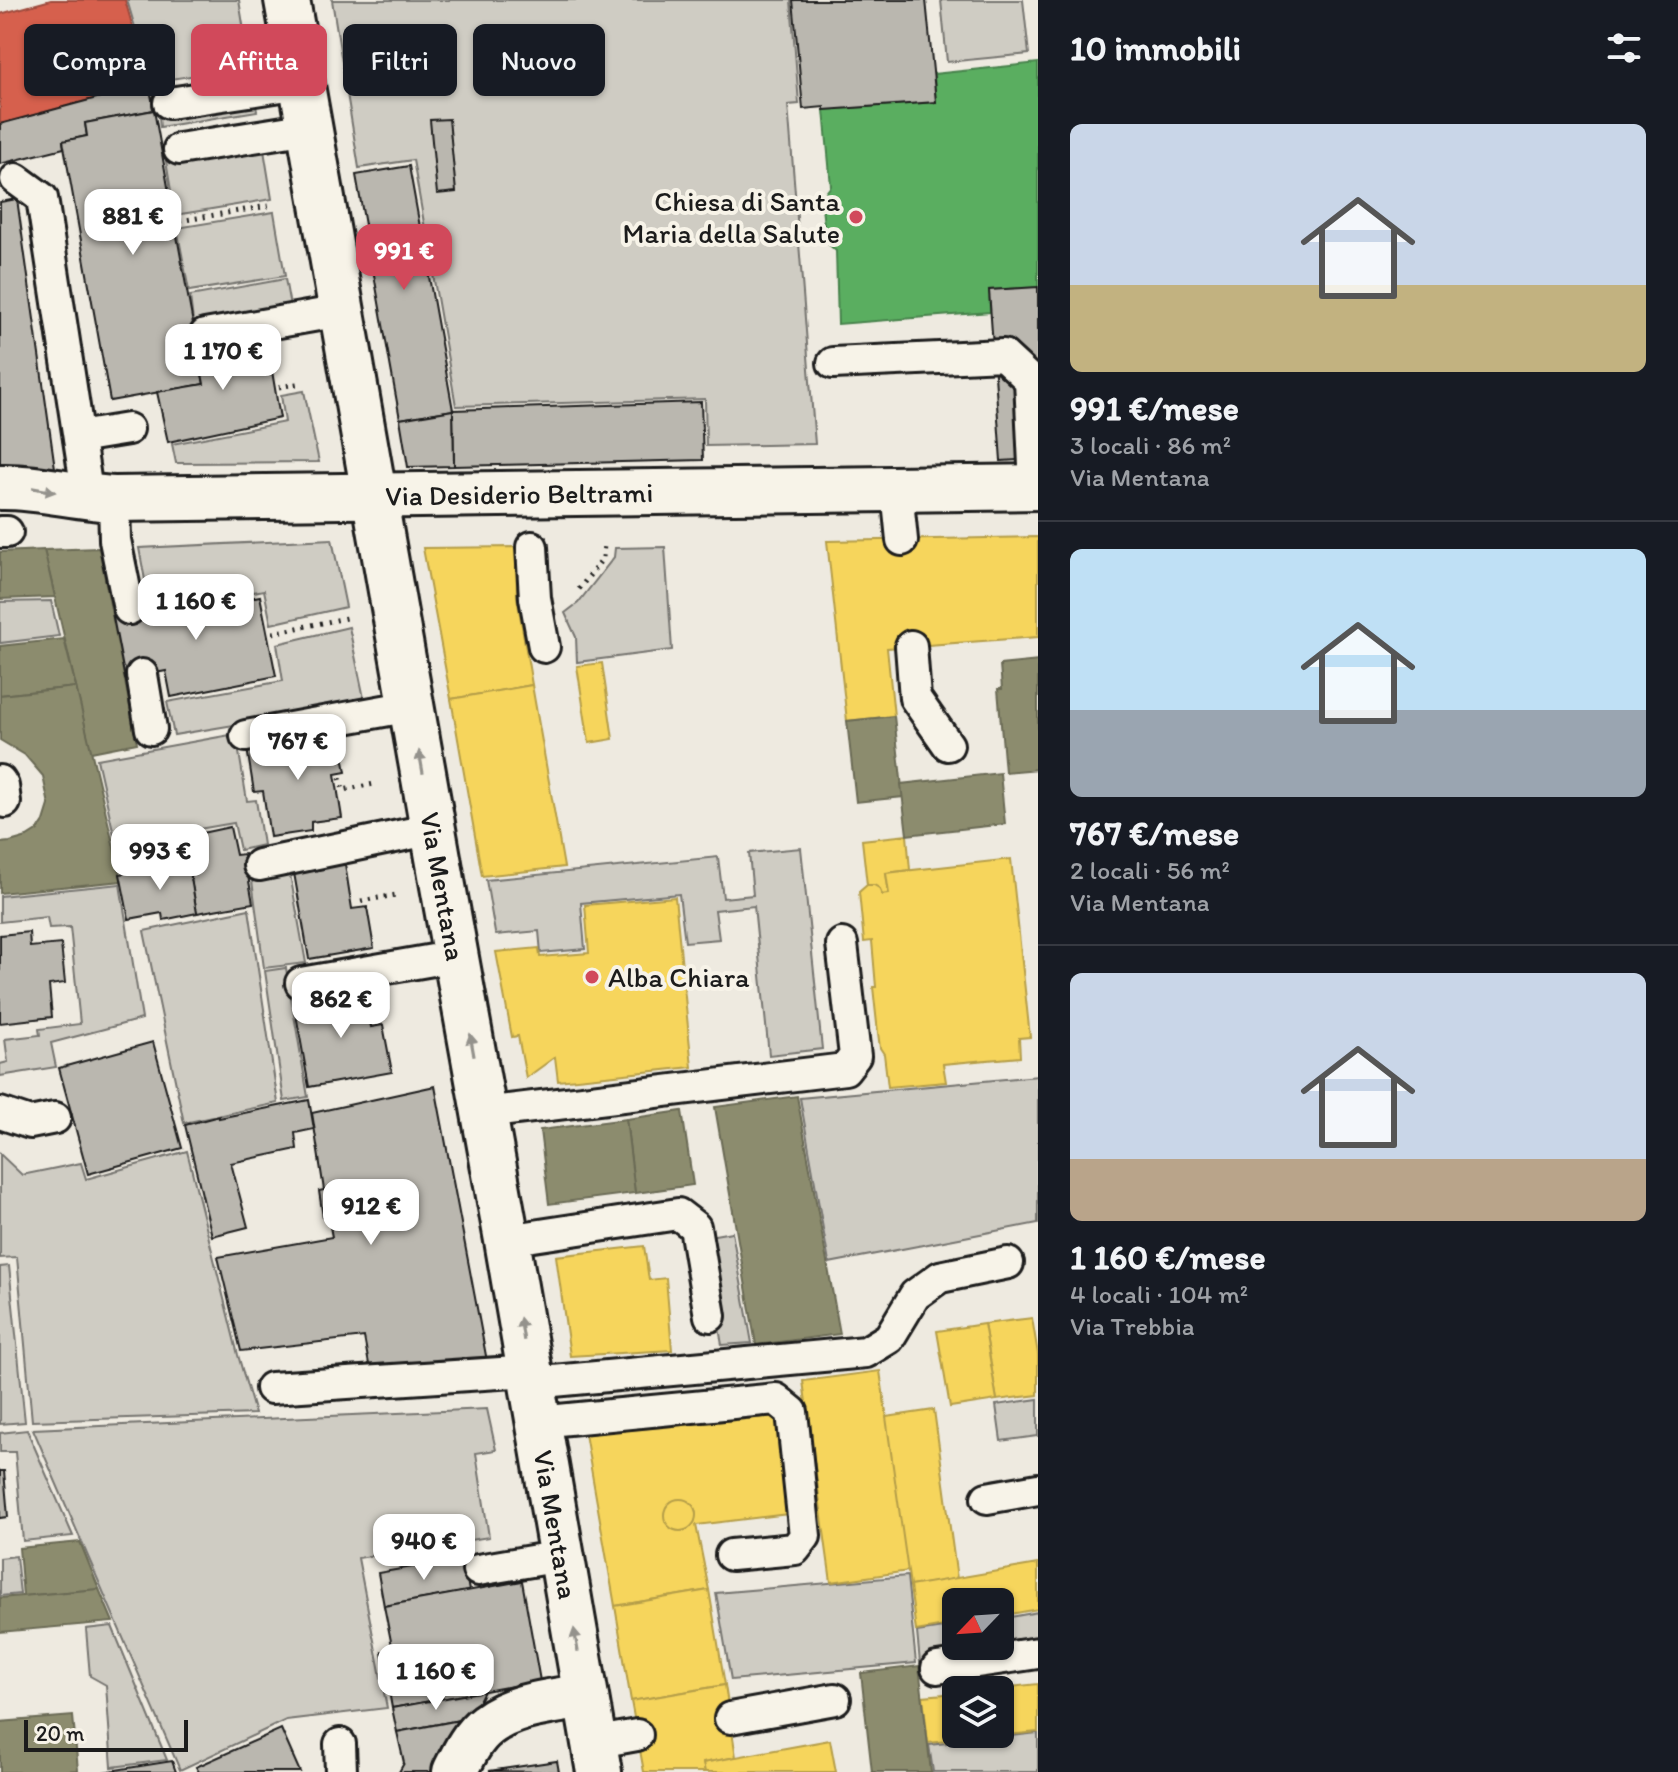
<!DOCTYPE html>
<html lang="it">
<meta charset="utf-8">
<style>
:root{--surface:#171b24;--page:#242831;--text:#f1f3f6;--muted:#9ea1a6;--line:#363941;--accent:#d1495b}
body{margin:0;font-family:Itim,sans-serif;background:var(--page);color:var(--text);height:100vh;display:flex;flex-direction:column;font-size:30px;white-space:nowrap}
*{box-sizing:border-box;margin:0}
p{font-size:26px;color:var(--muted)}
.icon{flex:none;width:44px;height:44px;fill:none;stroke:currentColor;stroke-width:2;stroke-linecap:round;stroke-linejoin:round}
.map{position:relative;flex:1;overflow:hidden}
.panel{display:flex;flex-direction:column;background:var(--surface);width:640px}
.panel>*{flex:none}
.top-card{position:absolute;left:24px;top:24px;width:760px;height:72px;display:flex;gap:16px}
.needle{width:52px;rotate:245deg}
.buttons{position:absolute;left:942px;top:1588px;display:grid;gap:16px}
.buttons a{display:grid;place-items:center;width:72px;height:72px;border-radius:12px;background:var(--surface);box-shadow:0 2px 6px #0004;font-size:40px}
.scale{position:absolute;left:24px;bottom:20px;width:164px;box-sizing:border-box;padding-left:8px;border:4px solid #1c1c1c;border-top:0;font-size:22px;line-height:28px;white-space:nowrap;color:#1c1c1c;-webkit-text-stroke:6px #f7f3e8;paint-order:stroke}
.price{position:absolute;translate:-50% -68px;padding:0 18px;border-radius:16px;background:#fff;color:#222;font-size:26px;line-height:52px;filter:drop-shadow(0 2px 4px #0008)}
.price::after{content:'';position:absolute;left:50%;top:48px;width:24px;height:18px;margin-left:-12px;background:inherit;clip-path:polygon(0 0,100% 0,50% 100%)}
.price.active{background:var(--accent);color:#fff}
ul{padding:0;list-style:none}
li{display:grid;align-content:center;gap:16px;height:424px;padding:0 32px}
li+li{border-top:2px solid var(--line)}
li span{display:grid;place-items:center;height:248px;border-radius:12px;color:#555}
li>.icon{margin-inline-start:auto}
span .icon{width:144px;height:144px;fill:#fffc;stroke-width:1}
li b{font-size:34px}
h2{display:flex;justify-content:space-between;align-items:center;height:96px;padding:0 32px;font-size:34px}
.chip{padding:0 28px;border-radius:12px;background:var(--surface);box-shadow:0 2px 6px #0004;font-size:28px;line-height:72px}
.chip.active{background:var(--accent);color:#fff}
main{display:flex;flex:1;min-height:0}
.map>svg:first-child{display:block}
.green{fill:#cfccc3;stroke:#767470;stroke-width:2}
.homes{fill:#f6d55c;stroke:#b59e49;stroke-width:2}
.shops{fill:#d6604d;stroke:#9e4c3e;stroke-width:2}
.public{fill:#5aae61;stroke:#47824c;stroke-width:2}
.industry{fill:#8c8c6e;stroke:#6a6a55;stroke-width:2}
.building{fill:#bab7af;stroke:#1c1c1c;stroke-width:2}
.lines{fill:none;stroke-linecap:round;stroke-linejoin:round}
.lane-casing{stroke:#1c1c1c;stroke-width:36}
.street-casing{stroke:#1c1c1c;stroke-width:50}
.path{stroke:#1c1c1c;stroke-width:5;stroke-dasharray:2 6;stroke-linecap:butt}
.lane{stroke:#f7f3e8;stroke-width:30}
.street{stroke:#f7f3e8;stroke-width:44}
.oneway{fill:#94928c}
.poi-dot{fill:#d1495b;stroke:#f7f3e8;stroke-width:3}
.labels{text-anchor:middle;stroke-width:8;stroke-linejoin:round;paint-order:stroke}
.poi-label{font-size:28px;fill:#1c1c1c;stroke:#f7f3e8;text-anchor:end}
.street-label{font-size:28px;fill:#1c1c1c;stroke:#f7f3e8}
</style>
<main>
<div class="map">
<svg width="1038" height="1772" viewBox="0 0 1038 1772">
<rect width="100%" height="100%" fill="#eeeae0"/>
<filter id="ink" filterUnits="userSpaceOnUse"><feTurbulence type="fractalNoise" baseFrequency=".0125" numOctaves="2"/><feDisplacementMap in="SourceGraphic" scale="16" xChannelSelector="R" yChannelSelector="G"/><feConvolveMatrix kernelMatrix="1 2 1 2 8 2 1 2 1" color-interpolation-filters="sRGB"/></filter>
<g filter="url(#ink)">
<g class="green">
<polygon points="127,0 239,0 250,67 151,82"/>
<polygon points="332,0 791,0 799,104 788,105 815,444 706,446 705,399 456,406 413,160 359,168"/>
<polygon points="941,0 1023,0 1029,54 947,62"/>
<polygon points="255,101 257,111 160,127 159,117"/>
<polygon points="263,144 272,199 175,215 166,161"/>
<polygon points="274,212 285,276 189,291 177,228"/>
<polygon points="285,279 290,306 193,321 190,296"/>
<polygon points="304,391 319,462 176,463 172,444 285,422 281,395"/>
<polygon points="332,539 346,607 271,624 264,590 233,596 230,581 148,596 139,548"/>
<polygon points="665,547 672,650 577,662 576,637 565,613 578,603 614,557 615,548"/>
<polygon points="51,601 59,636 0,643 0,602"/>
<polygon points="349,627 365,703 174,735 167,702 283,681 277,644"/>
<polygon points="236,734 247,801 256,800 263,845 240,850 234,823 181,832 183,858 122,870 97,759"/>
<polygon points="801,848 822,1049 769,1055 754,906 715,910 719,939 685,942 679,894 581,903 585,949 541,953 539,931 496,935 495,933 486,880 718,857 723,898 753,895 749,853"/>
<polygon points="290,874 306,963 264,968 252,881"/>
<polygon points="120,884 142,1019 51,1043 56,1067 0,1076 0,1064 8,1062 5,1039 40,1035 39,1029 80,1024 70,927 49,928 47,917 0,922 0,896"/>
<polygon points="249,909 278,1103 184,1123 144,931"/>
<polygon points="286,968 308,1097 284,1101 265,971"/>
<polygon points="1038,1076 1038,1223 829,1263 800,1098"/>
<polygon points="187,1151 238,1355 255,1414 32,1421 17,1257 0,1258 0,1154 22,1175 81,1163 86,1179"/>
<polygon points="732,1232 752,1343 722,1345 703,1237"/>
<polygon points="9,1266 25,1422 0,1424 0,1267"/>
<polygon points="1038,1399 1038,1436 1001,1441 996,1405"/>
<polygon points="487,1409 496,1450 476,1453 489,1537 358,1558 387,1708 286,1720 180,1770 33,1429"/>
<polygon points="27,1430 73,1536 23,1541 15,1452 0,1452 0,1433"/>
<polygon points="16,1556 20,1594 0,1596 0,1558"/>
<polygon points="907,1576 916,1663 731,1680 716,1593"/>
<polygon points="1038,1612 1038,1645 920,1663 917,1632 956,1626 956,1646 1000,1646 1000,1619"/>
<polygon points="112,1626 167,1760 112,1767 106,1685 90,1676 86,1629"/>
<polygon points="1038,1733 1038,1772 933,1772 929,1745"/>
</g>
<g class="homes">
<polygon points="1038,537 1038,637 887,648 894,716 847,721 827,541"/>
<polygon points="516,547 517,597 532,685 451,699 423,548"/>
<polygon points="602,663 613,739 589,743 577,666"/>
<polygon points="532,685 564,867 482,876 451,699"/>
<polygon points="907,835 910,870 886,873 889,894 882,895 879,888 867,885 862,840"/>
<polygon points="1011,859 1030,1037 1019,1038 1020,1057 943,1064 946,1082 888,1087 884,1054 880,1048 878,1033 873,987 876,987 872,941 864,942 859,892 867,885 874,885 879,888 882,895 889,894 886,873"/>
<polygon points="675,897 692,1067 558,1081 555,1057 526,1078 518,1036 512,1037 496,952 539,948 540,957 589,953 585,905"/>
<polygon points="644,1246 649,1280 666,1278 672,1350 570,1356 556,1256"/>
<polygon points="1032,1318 1038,1354 1038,1395 997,1400 984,1324"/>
<polygon points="984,1324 997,1400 950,1407 937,1331"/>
<polygon points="880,1371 909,1571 831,1582 803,1381"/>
<polygon points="934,1410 957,1579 910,1586 886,1417"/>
<polygon points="778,1416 788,1514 696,1525 709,1590 615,1606 585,1434"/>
<circle cx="680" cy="1515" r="16"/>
<polygon points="1038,1564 1038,1609 1000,1616 1000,1602 956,1602 956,1624 916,1631 910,1586"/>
<polygon points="709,1590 725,1685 631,1701 615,1606"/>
<polygon points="1038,1684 1038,1732 928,1743 923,1696 956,1693 956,1734 1000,1734 1000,1690 981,1690"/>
<polygon points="725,1685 736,1757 703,1763 705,1772 644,1772 631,1701"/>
<polygon points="830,1740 836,1772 705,1772 703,1763"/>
</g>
<polygon class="shops" points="51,0 125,0 149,84 0,124 0,14"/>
<polygon class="public" points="1038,63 1038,287 989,290 990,312 838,324 836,251 826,242 821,199 831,186 824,110 936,102 934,74"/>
<g class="industry">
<polygon points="99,548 137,743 91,752 44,550"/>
<polygon points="44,550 55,597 0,599 0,552"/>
<polygon points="64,639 76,687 0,695 0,646"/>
<polygon points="1038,661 1038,769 1005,772 998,689 1002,689 1000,665"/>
<polygon points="76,687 122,881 0,893 0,843 10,842 27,837 38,830 44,821 49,805 43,776 25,755 0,740 0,695"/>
<polygon points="894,716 903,797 856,802 847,721"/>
<polygon points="1000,773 1005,824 907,835 901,784"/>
<polygon points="797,1096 840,1334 756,1345 715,1107"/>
<polygon points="682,1111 693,1185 635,1193 626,1119"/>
<polygon points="626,1119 635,1193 549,1204 540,1130"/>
<polygon points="80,1542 99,1589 23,1596 19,1548"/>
<polygon points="99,1589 113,1622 0,1632 0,1598"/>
<polygon points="919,1666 931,1772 872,1772 861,1673"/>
<polygon points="73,1716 78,1770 50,1772 0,1772 0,1722"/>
</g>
<g class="building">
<polygon points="793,0 926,0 936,102 824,110 824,107 803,109"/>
<polygon points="149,84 154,110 85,123 87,136 63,141 64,148 0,164 0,124"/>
<polygon points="154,110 204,384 110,401 63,141 87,136 85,123"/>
<polygon points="449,119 456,192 437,194 430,120"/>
<polygon points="409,166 453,410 400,419 356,175"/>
<polygon points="17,199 55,468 0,468 0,202"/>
<polygon points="1038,287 1038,459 1001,461 989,290"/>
<polygon points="266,336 280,418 168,442 157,392 204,384 197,348"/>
<polygon points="701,402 703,460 454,466 453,410"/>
<polygon points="453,410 454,466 408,467 400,419"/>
<polygon points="226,590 229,602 260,596 276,676 171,697 166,671 125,679 112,612"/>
<polygon points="339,734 346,772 335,774 342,818 311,822 311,831 270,837 263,791 254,792 247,748"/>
<polygon points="230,827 236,855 244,854 253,903 197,913 183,837"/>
<polygon points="188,861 197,913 163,920 162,913 129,919 120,874"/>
<polygon points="345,864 352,909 367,907 374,948 309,959 294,873"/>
<polygon points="29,932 30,947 61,944 65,983 49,985 52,1017 0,1023 0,935"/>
<polygon points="364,990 371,1027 383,1025 392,1072 309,1087 294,1003"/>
<polygon points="153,1042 182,1148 88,1174 59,1068"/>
<polygon points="435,1086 487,1361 370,1370 364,1337 241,1351 218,1257 332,1237 328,1216 323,1217 319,1191 324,1190 312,1113"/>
<polygon points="309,1100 314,1129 295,1133 297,1149 231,1163 248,1227 212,1236 185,1125 219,1116 219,1118"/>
<polygon points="0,1471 4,1471 8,1517 0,1518"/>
<polygon points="463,1558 469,1591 384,1606 378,1573"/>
<polygon points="522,1581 540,1681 392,1708 382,1652 393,1651 384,1606"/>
<polygon points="484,1691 470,1718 397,1732 392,1708"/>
<polygon points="470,1718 441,1772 399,1772 404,1763 397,1732"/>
<polygon points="281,1729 300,1772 199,1772 196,1767"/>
<polygon points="172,1761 176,1772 103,1772"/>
<polygon points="557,1761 559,1772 489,1771"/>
</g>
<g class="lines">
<defs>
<g id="lane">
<polyline points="169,103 301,83"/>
<polyline points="179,149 309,128"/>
<polyline points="16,179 42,198 88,498"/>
<polyline points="205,335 341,311"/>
<polyline points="833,363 1003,355 1030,380 1035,487"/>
<polyline points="79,437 128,429"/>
<polyline points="897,490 902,540"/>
<polyline points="114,499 115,540 129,609"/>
<polyline points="0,532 7,532"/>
<polyline points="532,547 535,598 544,647"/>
<polyline points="911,646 915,698 948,745"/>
<polyline points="142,675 151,729"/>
<polyline points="246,736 411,706"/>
<polyline points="0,781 3,786 5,802"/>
<polyline points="259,865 433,829"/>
<polyline points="301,983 456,956"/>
<polyline points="0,1113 30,1123 55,1118"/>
<polyline points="484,1113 845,1069 855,1056 842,944"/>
<polyline points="507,1240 678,1214 695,1227 710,1316"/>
<polyline points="532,1383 866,1352 889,1338 915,1295 940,1277 1008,1263"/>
<polyline points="271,1388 529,1371"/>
<polyline points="538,1422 776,1399 792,1412 805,1536 795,1549 731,1555"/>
<polyline points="987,1498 1038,1489"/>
<polyline points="478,1570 561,1556"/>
<polyline points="937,1668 1038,1653"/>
<polyline points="730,1718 835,1699"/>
<polyline points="593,1743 637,1735"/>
<polyline points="340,1744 341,1772"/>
</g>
<g id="street">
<path id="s1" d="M287,0L443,886L507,1240L599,1772"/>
<path id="s2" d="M0,487C38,486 75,497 114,499L1038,487"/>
<path d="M455,1772C463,1756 472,1736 487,1725C514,1704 553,1702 585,1696"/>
</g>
</defs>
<use href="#lane" class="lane-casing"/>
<use href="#street" class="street-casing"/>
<g class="path">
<polyline points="180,221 274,205"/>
<polyline points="279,387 302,383"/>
<polyline points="579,589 603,558 604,543"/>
<polyline points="273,633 346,618"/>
<polyline points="340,778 343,790 374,784"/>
<polyline points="361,901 396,895"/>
</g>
<use href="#lane" class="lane"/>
<use href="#street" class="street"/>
</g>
<defs><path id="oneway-solid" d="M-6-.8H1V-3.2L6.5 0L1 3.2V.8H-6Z" transform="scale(2)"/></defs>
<g class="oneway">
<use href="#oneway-solid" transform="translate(44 490) rotate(10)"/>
<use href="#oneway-solid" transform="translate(421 762) rotate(-100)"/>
<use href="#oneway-solid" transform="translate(472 1045) rotate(-100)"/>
<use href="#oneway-solid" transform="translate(522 1329) rotate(-99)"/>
<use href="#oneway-solid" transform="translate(576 1640) rotate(-100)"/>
</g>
</g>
<g class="poi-dot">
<circle cx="856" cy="217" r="8"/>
<circle cx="592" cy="977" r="8"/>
</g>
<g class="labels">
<g class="poi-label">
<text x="840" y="211">Chiesa di Santa<tspan x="840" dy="32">Maria della Salute</tspan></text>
<text x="608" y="987" text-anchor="start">Alba Chiara</text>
</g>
<g class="street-label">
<text dy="10" stroke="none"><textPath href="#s2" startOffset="520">Via Desiderio Beltrami</textPath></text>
<text dy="10" stroke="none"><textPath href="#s1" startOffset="900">Via Mentana</textPath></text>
<text dy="10" stroke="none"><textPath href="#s1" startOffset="1548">Via Mentana</textPath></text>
</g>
</g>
</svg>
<div class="buttons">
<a><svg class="needle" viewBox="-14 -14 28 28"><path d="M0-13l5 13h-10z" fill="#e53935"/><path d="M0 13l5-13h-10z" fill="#9ea1a6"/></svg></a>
<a><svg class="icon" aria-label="layers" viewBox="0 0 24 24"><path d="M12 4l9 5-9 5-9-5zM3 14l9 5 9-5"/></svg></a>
</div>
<div class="scale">20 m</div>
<b class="price" style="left:133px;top:257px">881 €</b>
<b class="price active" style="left:404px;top:292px">991 €</b>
<b class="price" style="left:223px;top:392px">1 170 €</b>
<b class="price" style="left:196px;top:642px">1 160 €</b>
<b class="price" style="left:298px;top:782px">767 €</b>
<b class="price" style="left:160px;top:892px">993 €</b>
<b class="price" style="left:341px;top:1040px">862 €</b>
<b class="price" style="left:371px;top:1247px">912 €</b>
<b class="price" style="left:424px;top:1582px">940 €</b>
<b class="price" style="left:436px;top:1712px">1 160 €</b>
<div class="top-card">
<a class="chip">Compra</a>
<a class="chip active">Affitta</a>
<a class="chip">Filtri</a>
<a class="chip">Nuovo</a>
</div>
</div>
<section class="panel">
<h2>10 immobili<svg class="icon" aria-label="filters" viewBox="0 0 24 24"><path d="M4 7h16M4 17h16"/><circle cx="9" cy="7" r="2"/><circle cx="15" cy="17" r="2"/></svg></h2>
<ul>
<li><span style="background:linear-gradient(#c9d6e8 65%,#c2b280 0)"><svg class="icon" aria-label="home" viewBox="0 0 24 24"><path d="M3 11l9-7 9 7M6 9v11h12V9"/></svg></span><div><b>991 €/mese</b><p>3 locali · 86 m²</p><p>Via Mentana</p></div></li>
<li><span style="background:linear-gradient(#bfe0f5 65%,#9aa5b1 0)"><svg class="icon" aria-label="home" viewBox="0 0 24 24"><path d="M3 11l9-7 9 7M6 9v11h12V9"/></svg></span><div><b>767 €/mese</b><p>2 locali · 56 m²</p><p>Via Mentana</p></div></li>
<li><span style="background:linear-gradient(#c9d6e8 75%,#b9a48a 0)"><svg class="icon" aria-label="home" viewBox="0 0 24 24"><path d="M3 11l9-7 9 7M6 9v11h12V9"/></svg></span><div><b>1 160 €/mese</b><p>4 locali · 104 m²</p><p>Via Trebbia</p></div></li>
</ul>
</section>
</main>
